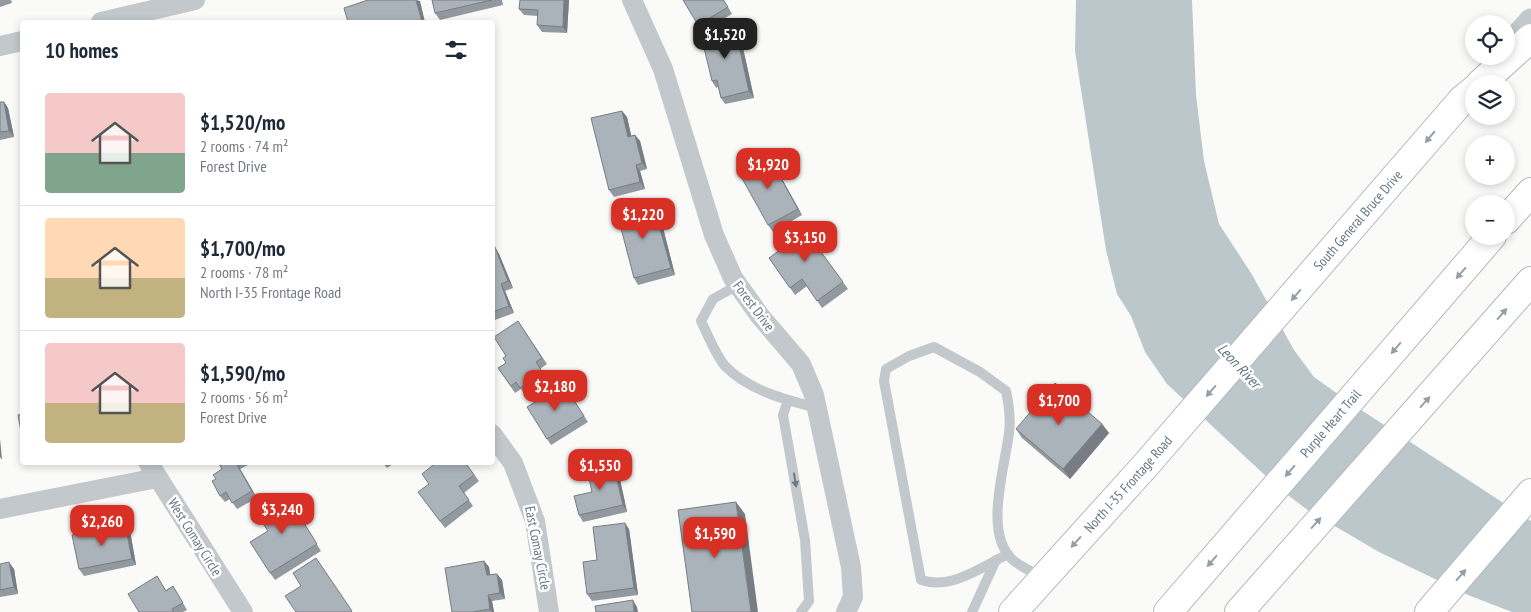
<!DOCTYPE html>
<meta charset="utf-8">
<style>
:root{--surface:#fff;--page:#f2f2f3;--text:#1f2937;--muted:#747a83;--line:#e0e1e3;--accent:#d93025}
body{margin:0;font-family:"PT Sans Narrow",sans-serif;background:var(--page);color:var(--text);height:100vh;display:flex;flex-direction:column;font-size:19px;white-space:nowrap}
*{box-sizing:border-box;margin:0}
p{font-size:16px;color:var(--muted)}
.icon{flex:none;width:28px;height:28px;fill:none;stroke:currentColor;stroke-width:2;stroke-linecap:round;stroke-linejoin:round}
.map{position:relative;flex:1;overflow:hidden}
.side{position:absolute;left:20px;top:20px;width:475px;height:445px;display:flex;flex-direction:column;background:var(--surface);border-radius:5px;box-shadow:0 2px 8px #0003}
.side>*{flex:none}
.fabs{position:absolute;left:1465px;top:15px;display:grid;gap:10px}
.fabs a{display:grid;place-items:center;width:50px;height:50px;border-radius:50%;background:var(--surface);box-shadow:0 2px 8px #0003;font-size:25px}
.price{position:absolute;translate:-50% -42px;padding:0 11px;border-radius:10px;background:var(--accent);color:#fff;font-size:16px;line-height:32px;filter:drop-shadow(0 1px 2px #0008)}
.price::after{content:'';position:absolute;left:50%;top:30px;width:15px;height:11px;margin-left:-8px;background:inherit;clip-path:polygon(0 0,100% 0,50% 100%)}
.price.on{background:#222;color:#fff}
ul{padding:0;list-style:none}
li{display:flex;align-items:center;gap:15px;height:125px;padding:0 25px}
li+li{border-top:1px solid var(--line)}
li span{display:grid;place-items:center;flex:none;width:140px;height:100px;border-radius:5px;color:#555}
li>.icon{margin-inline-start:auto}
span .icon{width:60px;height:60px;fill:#fffc;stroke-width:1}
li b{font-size:21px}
h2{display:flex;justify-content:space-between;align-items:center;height:60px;padding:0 25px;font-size:21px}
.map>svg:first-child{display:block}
.water{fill:#bbc7cb}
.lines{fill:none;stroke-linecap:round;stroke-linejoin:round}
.secondary-casing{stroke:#b3babf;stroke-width:30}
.motorway-casing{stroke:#b4b9bd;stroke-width:30}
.service{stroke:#c3c8cc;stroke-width:10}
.minor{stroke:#c3c8cc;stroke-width:20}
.tertiary{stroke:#c3c8cc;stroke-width:25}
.secondary{stroke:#fff;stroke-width:28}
.motorway{stroke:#fff;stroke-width:28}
.wall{fill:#929a9f}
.shaded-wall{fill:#777d82}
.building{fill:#aab3b9;stroke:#777d82}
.oneway{fill:#939fa8}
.oneway2{fill:#6a7a87}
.labels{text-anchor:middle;stroke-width:5;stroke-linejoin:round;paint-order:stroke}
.street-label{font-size:14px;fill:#657683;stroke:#fff}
.water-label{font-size:15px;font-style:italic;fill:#60757c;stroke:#fff}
</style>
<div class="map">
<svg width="1531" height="612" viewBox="0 0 1531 612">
<rect width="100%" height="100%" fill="#fafaf8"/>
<polygon class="water" points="1076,0 1192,0 1196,95 1204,161 1219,224 1251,273 1294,350 1314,377 1349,402 1531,521 1531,612 1512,612 1468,595 1379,552 1309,511 1281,490 1167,384 1145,352 1131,316 1117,294 1106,250 1075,51"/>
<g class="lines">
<defs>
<g id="secondary">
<path id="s1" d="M1013,612L1144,467L1462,100"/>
<polyline points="1429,612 1531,493"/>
</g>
<g id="motorway">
<polyline points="1480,84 1531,38"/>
<polyline points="1462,100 1474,90"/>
<polyline points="1506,220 1531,192"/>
<path id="s2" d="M1168,612L1492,236"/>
<polyline points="1239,612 1531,281"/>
</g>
</defs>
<use href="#secondary" class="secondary-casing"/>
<use href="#motorway" class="motorway-casing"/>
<g class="service">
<path d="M738,285L713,299L701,321C708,335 715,354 725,366C748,390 786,400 817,408"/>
<polyline points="788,400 783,415 805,540 809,601 801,612"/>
<path d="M1008,554C982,567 951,590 921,580L884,381L886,369L909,356L934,347L980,372L1006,391C1009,405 1011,418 1009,433C1005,467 983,534 1013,560C1021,567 1033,572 1043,578"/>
<polyline points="972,612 996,560"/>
</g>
<g class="minor">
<polyline points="632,0 663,69 714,235 733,278 760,316 801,364 814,395 851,567 853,597 846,612"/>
<polyline points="101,22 195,0"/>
<polyline points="0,46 22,41"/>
<polyline points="492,434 513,463 535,521 549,612"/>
<polyline points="148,462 243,612"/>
<polyline points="0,509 157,478"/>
</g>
<polyline class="tertiary" points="1506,49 1531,21"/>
<use href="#secondary" class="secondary"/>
<use href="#motorway" class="motorway"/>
</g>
<g class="wall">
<polygon points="0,0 11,0 12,3 0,7"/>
<polygon points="432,0 502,0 503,5 440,20 435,13"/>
<polygon points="569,0 567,33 542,32 537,25 538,16 524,15 519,9"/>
<polygon points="683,0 724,0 732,14 706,29 734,23 739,30 754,98 725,104 721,98 718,87 716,88 712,81 702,30"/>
<polygon points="0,102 4,102 8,108 14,137 0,140"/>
<polygon points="622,111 627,117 631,136 635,135 640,141 647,169 640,171 645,189 614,197 609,190"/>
<polygon points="772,161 802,215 773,232 768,225"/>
<polygon points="650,208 653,219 662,224 675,275 638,285 634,278"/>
<polygon points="799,222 848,289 822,308 807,286 795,295 769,258 784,247"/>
<polygon points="492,248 499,254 513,288 505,291 514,313 492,321"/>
<polygon points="518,321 547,364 540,369 547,379 524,394 521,389 515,393 498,368 506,363 506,356"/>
<polygon points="564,385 588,422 551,445 547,439"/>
<polygon points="1102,424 1109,433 1070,479 1022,438 1016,429"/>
<polygon points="218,462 249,462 250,464 240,469 257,498 237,509 230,499 225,502 220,496 222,469"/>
<polygon points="382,462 396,462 387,468"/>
<polygon points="465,462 479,481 464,493 473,506 445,528 423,499"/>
<polygon points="618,470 627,512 583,522 579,515 592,492"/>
<polygon points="290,501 321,551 275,580 270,573 268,531"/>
<polygon points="125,524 130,531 136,565 84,576 79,569"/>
<polygon points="629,529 638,595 592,601 587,594"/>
<polygon points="484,561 489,567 490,575 497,574 502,580 505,599 492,601 494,612 452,612"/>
<polygon points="0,564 14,569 18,594 0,597"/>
<polygon points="173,586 187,610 183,612 139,612 166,590"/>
</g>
<g class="shaded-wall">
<polygon points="416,0 420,1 425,22 422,22"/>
<polygon points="564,0 569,0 567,33 563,27"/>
<polygon points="734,23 739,30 754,98 749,91"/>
<polygon points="4,102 8,108 14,137 9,131"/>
<polygon points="622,111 627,117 633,143 628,137"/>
<polygon points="635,135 640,141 647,169 642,163"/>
<polygon points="768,155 772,161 802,215 798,209"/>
<polygon points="636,165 640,171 645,189 640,182"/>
<polygon points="646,202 650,208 655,227 651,220"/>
<polygon points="657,218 662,224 675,275 671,268"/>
<polygon points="495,247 499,254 513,288 508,281"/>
<polygon points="501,284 505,291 514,313 509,306"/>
<polygon points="1102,424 1109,433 1070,479 1063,469"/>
<polygon points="0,439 2,460 0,457"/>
<polygon points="236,463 240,469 257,498 252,491"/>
<polygon points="613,463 618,470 627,512 623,505"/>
<polygon points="736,502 745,514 758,612 751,612"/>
<polygon points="625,523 629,529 638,595 634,588"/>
<polygon points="125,524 130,531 136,565 132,559"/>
<polygon points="484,561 489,567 491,582 487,575"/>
<polygon points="9,562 14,569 18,594 14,587"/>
<polygon points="497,574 502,580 505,599 500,593"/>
<polygon points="488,595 492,601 494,612 492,612 490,609"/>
<polygon points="633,600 637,607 638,612 634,612"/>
</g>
<g class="building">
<polygon points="368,0 416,0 422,22 348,22 344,8"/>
<polygon points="432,0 492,0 435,13"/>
<polygon points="520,0 564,0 563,27 537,25 538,10 519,9"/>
<polygon points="683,0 723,0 728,7 698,25"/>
<polygon points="734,23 749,91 721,98 717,80 712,81 700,31"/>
<polygon points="0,102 4,102 9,131 0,132"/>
<polygon points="622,111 628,137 635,135 642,163 636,165 640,182 609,190 591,118"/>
<polygon points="768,155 798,209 768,225 738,171"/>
<polygon points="646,202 651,220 657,218 671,268 634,278 616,209"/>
<polygon points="799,222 843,282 817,301 802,279 790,288 769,258 784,247 777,237"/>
<polygon points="495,247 508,281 501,284 509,306 492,312 492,248"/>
<polygon points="518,321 542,358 536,362 543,373 520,388 516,382 511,386 498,368 506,363 503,358 506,356 494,337"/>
<polygon points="22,335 22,361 21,361"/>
<polygon points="1055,383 1102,424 1063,469 1016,429"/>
<polygon points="564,385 584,416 547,439 527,407"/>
<polygon points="22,414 22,437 18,415"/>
<polygon points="218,462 236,462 236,463 252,491 232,503 226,492 220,496 212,481 216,479 213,475 222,469"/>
<polygon points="437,462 465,462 474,475 459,486 469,500 440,521 418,492 429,484 422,474"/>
<polygon points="613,463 623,505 579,515 574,496 592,492 587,469"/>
<polygon points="286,494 317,544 270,573 250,542 268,531 256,513"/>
<polygon points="736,502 751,612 692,612 678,510"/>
<polygon points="625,523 634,588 587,594 583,562 597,560 593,527"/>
<polygon points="125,524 132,559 79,569 72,535"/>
<polygon points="316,558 352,611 350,612 296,612 285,596 301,586 293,573"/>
<polygon points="484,561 487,575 497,574 500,593 488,595 490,609 473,612 452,612 445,568"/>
<polygon points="9,562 14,587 0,590 0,564"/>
<polygon points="157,576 166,591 173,586 183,603 172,609 174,612 139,612 128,594"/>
<polygon points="633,600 634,612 596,612 595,606"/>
</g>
<defs><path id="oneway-solid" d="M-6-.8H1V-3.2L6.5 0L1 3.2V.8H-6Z" transform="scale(1.25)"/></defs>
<g class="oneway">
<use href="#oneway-solid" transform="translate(1430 137) rotate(130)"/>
<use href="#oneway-solid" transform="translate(1461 273) rotate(131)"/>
<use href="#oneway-solid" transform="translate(1296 295) rotate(131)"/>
<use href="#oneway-solid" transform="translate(1502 314) rotate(-49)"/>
<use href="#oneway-solid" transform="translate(1396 348) rotate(131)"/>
<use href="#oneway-solid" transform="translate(1211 391) rotate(131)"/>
<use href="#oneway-solid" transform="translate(1425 402) rotate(-48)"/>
<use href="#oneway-solid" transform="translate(1290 471) rotate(131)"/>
<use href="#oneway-solid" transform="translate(1316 523) rotate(-48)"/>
<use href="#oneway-solid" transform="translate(1076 542) rotate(132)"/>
<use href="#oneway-solid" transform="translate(1212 561) rotate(131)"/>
<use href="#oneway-solid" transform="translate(1461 575) rotate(-49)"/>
</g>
<use class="oneway2" href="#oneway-solid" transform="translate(795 480) rotate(81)"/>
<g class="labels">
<g class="street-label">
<text dy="5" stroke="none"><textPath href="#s1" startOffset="522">South General Bruce Drive</textPath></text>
<text transform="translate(754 306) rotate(53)" y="5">Forest Drive</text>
<text dy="5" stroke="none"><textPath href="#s2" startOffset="249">Purple Heart Trail</textPath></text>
<text dy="5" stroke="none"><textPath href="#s1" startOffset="172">North I-35 Frontage Road</textPath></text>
<text transform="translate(195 537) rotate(58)" y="5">West Comay Circle</text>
<text transform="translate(538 548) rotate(79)" y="5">East Comay Circle</text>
</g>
<g class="water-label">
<text transform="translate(1239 366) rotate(47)" y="5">Leon River</text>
</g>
</g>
</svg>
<div class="fabs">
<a><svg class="icon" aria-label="locate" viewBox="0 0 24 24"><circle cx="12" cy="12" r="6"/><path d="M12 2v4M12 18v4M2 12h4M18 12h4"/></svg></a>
<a><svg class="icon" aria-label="layers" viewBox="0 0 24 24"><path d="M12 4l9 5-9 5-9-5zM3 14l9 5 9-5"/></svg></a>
<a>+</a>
<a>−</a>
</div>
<b class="price on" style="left:725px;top:60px">$1,520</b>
<b class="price" style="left:768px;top:190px">$1,920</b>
<b class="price" style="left:643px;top:240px">$1,220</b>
<b class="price" style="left:805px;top:263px">$3,150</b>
<b class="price" style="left:555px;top:412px">$2,180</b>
<b class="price" style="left:1059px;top:426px">$1,700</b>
<b class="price" style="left:600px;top:491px">$1,550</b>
<b class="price" style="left:282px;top:535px">$3,240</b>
<b class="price" style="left:102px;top:547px">$2,260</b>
<b class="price" style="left:715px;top:559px">$1,590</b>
<section class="side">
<h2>10 homes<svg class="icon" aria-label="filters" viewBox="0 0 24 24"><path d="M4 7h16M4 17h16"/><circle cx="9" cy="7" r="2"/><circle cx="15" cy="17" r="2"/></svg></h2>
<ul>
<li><span style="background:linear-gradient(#f6c9c9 60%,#7fa58c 0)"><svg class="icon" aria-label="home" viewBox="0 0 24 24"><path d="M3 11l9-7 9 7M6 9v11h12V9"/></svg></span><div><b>$1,520/mo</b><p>2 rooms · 74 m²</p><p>Forest Drive</p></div></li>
<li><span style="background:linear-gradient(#ffd9b3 60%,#c2b280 0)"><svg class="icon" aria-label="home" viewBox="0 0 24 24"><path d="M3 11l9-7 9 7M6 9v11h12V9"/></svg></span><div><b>$1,700/mo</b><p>2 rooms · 78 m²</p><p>North I-35 Frontage Road</p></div></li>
<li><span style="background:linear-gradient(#f6c9c9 60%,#c2b280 0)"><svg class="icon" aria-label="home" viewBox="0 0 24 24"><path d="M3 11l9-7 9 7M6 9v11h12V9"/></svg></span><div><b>$1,590/mo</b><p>2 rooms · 56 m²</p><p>Forest Drive</p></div></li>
</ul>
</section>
</div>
